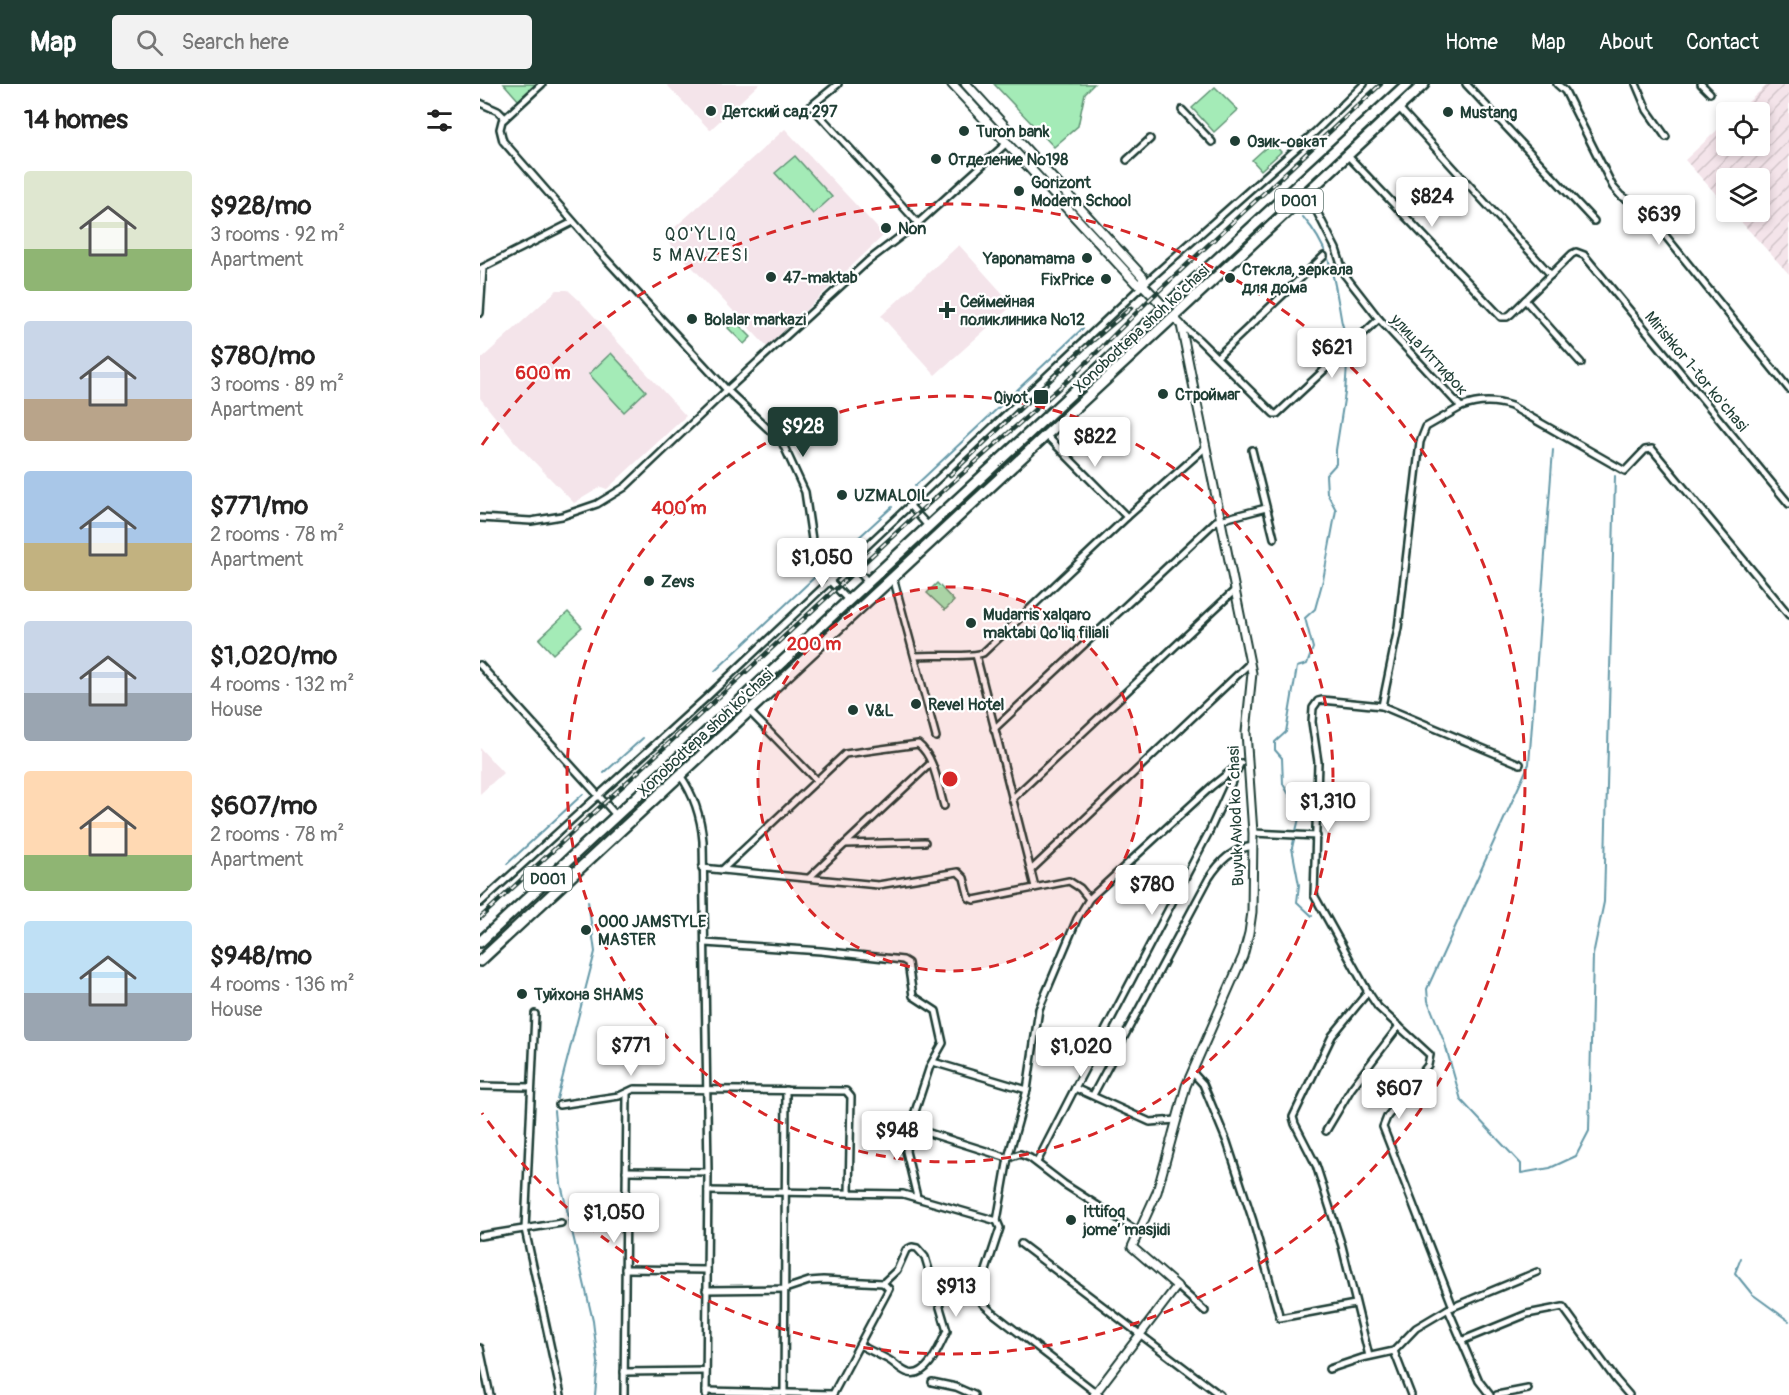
<!DOCTYPE html>
<meta charset="utf-8">
<style>
:root{--surface:#fff;--page:#f2f2f2;--text:#222;--muted:#767676;--accent:#1f3d34}
body{margin:0;font-family:Pangolin,sans-serif;background:var(--page);color:var(--text);height:100vh;display:flex;flex-direction:column;font-size:22px;white-space:nowrap}
*{box-sizing:border-box;margin:0}
p{font-size:20px;color:var(--muted)}
.icon{flex:none;width:33px;height:33px;fill:none;stroke:currentColor;stroke-width:2;stroke-linecap:round;stroke-linejoin:round}
.map{position:relative;flex:1;overflow:hidden}
.drawer{display:flex;flex-direction:column;background:var(--surface);width:480px}
.drawer>*{flex:none}
.tools{position:absolute;left:1236px;top:18px;display:grid;gap:12px}
.tools a{display:grid;place-items:center;width:54px;height:54px;border-radius:6px;background:var(--surface);box-shadow:0 3px 9px #0003;font-size:30px}
.price{position:absolute;translate:-50% -51px;padding:0 14px;border-radius:6px;background:#fff;color:#222;font-size:20px;line-height:39px;filter:drop-shadow(0 2px 3px #0008)}
.price::after{content:'';position:absolute;left:50%;top:36px;width:18px;height:14px;margin-left:-9px;background:inherit;clip-path:polygon(0 0,100% 0,50% 100%)}
.price.selected{background:var(--accent);color:#fff}
ul{padding:0;list-style:none}
li{display:flex;align-items:center;gap:18px;height:150px;padding:0 24px}
li span{display:grid;place-items:center;flex:none;width:168px;height:120px;border-radius:6px;color:#555}
li>.icon{margin-inline-start:auto}
span .icon{width:72px;height:72px;fill:#fffc;stroke-width:1}
li b{font-size:26px}
h2{display:flex;justify-content:space-between;align-items:center;height:72px;padding:0 24px;font-size:26px}
header{display:flex;align-items:center;gap:36px;box-sizing:border-box;height:84px;padding:0 30px;background:var(--accent);color:#fff}
header strong{font-size:28px}
nav{display:flex;gap:33px;margin-inline-start:auto;font-size:21px}
.search{width:420px;height:54px;background:var(--page);display:flex;align-items:center;gap:15px;box-sizing:border-box;padding:0 21px;border-radius:6px;color:var(--muted);font-size:22px}
main{display:flex;flex:1;min-height:0}
.map>svg:first-child{display:block}
.built{fill:#f4e4ea}
.industrial{fill:url(#industrial-furrows)}
.green{fill:#a4ebb7;stroke:#629476;stroke-width:1.5}
.lines{fill:none;stroke-linecap:round;stroke-linejoin:round}
.stream{stroke:#6599a8;stroke-width:2}
.minor-casing{stroke:#1f3d34;stroke-width:10}
.tertiary-casing{stroke:#1f3d34;stroke-width:11}
.secondary-casing{stroke:#1f3d34;stroke-width:12}
.trunk-casing{stroke:#1f3d34;stroke-width:14}
.minor{stroke:#fff;stroke-width:5}
.tertiary{stroke:#fff;stroke-width:7}
.secondary{stroke:#fff;stroke-width:8}
.trunk{stroke:#fff;stroke-width:9}
.rail-casing{stroke:#1f3d34;stroke-width:4.5}
.rail{stroke:#fff;stroke-width:2;stroke-dasharray:7;stroke-linecap:butt}
.ring{fill:none;stroke:#d62828;stroke-width:3;stroke-dasharray:10 8}
.poi-dot{fill:#1f3d34;stroke:#fff;stroke-width:2}
.labels{text-anchor:middle;stroke-width:4.5;stroke-linejoin:round;paint-order:stroke}
.shield{fill:#fff;stroke:#627771;stroke-width:1.5}
.shield-label{font-size:15px;font-weight:bold;fill:#1f3d34}
.poi-label{font-size:16px;font-weight:bold;fill:#1f3d34;stroke:#fff;text-anchor:start}
.street-label{font-size:16px;fill:#1f3d34;stroke:#fff}
.neighbourhood-label{font-size:18px;letter-spacing:1.5px;fill:#1f3d34;stroke:#fff}
.centre{fill:#d62828;stroke:#fff;stroke-width:3}
.ring-label{font-size:18px;text-anchor:middle;font-weight:bold;fill:#d62828;stroke:#fff;stroke-width:4.5;stroke-linejoin:round;paint-order:stroke}
</style>
<header>
<strong>Map</strong>
<div class="search"><svg class="icon" aria-label="search" viewBox="0 0 24 24"><circle cx="10" cy="10" r="6"/><path d="M15 15l6 6"/></svg>Search here</div>
<nav><a>Home</a><a>Map</a><a>About</a><a>Contact</a></nav>
</header>
<main>
<section class="drawer">
<h2>14 homes<svg class="icon" aria-label="filters" viewBox="0 0 24 24"><path d="M4 7h16M4 17h16"/><circle cx="9" cy="7" r="2"/><circle cx="15" cy="17" r="2"/></svg></h2>
<ul>
<li><span style="background:linear-gradient(#dfe7d0 65%,#8fb573 0)"><svg class="icon" aria-label="home" viewBox="0 0 24 24"><path d="M3 11l9-7 9 7M6 9v11h12V9"/></svg></span><div><b>$928/mo</b><p>3 rooms · 92 m²</p><p>Apartment</p></div></li>
<li><span style="background:linear-gradient(#c9d6e8 65%,#b9a48a 0)"><svg class="icon" aria-label="home" viewBox="0 0 24 24"><path d="M3 11l9-7 9 7M6 9v11h12V9"/></svg></span><div><b>$780/mo</b><p>3 rooms · 89 m²</p><p>Apartment</p></div></li>
<li><span style="background:linear-gradient(#a9c7e8 60%,#c2b280 0)"><svg class="icon" aria-label="home" viewBox="0 0 24 24"><path d="M3 11l9-7 9 7M6 9v11h12V9"/></svg></span><div><b>$771/mo</b><p>2 rooms · 78 m²</p><p>Apartment</p></div></li>
<li><span style="background:linear-gradient(#c9d6e8 60%,#9aa5b1 0)"><svg class="icon" aria-label="home" viewBox="0 0 24 24"><path d="M3 11l9-7 9 7M6 9v11h12V9"/></svg></span><div><b>$1,020/mo</b><p>4 rooms · 132 m²</p><p>House</p></div></li>
<li><span style="background:linear-gradient(#ffd9b3 70%,#8fb573 0)"><svg class="icon" aria-label="home" viewBox="0 0 24 24"><path d="M3 11l9-7 9 7M6 9v11h12V9"/></svg></span><div><b>$607/mo</b><p>2 rooms · 78 m²</p><p>Apartment</p></div></li>
<li><span style="background:linear-gradient(#bfe0f5 60%,#9aa5b1 0)"><svg class="icon" aria-label="home" viewBox="0 0 24 24"><path d="M3 11l9-7 9 7M6 9v11h12V9"/></svg></span><div><b>$948/mo</b><p>4 rooms · 136 m²</p><p>House</p></div></li>
</ul>
</section>
<div class="map">
<svg width="1309" height="1311" viewBox="0 0 1309 1311">
<defs>
<pattern id="industrial-furrows" width="10" height="10" patternUnits="userSpaceOnUse" patternTransform="scale(1.5)"><rect width="10" height="10" fill="#f4e4ea"/><path d="M-1 1l2-2M0 10L10 0M9 11l2-2" fill="none" stroke="#d1c4c9"/></pattern>
</defs>
<rect width="100%" height="100%" fill="#fff"/>
<filter id="ink" filterUnits="userSpaceOnUse"><feTurbulence type="fractalNoise" baseFrequency=".0167" numOctaves="2"/><feDisplacementMap in="SourceGraphic" scale="12" xChannelSelector="R" yChannelSelector="G"/><feConvolveMatrix kernelMatrix="1 2 1 2 8 2 1 2 1" color-interpolation-filters="sRGB"/></filter>
<g filter="url(#ink)">
<g class="built">
<polygon points="186,0 279,0 230,46"/>
<polygon points="305,45 404,151 287,263 184,153"/>
<polygon points="479,161 533,221 455,291 401,232"/>
<polygon points="77,206 88,206 100,217 206,332 127,405 121,403 94,419 34,357 0,314 0,276"/>
<polygon points="0,664 23,689 0,710"/>
</g>
<polygon class="industrial" points="1288,0 1309,0 1309,190 1252,128 1280,128 1280,94 1246,94 1246,121 1205,76 1246,38 1246,62 1280,62 1280,28 1257,28"/>
<g class="green">
<polygon points="24,0 58,0 39,17"/>
<polygon points="514,0 614,0 605,9 598,42 574,63"/>
<polygon points="735,3 758,26 734,48 712,24"/>
<polygon points="792,58 801,68 781,86 772,76"/>
<polygon points="315,72 352,113 333,130 295,89"/>
<polygon points="255,237 271,253 264,260 248,244"/>
<polygon points="131,269 166,307 144,328 109,290"/>
<polygon points="457,499 474,517 465,526 447,509"/>
<polygon points="88,528 102,543 73,570 59,555"/>
</g>
<g class="lines">
<g class="stream">
<path d="M823,133C851,165 854,194 861,234C862,243 867,252 869,261"/>
<polyline points="1073,366 1049,680 947,905 948,917 965,960 981,1016 1041,1080 1041,1089 1070,1084 1096,1072 1109,1047 1113,871 1124,818 1135,392"/>
<polyline points="435,402 603,244"/>
<polyline points="375,457 412,423"/>
<polyline points="235,587 337,491"/>
<polyline points="124,689 163,654"/>
<polyline points="27,780 103,710"/>
<polyline points="832,832 817,818 819,801 812,764 820,730 803,700 802,674 795,666 795,658 806,648 817,583 827,580 833,564 825,534 835,525 843,496 856,426 847,409 846,391 856,380 856,366 865,309 868,267"/>
<polyline points="77,1015 115,868 108,817"/>
<polyline points="74,1027 81,1100 113,1237 118,1279 115,1311"/>
<polyline points="1261,1174 1255,1189 1272,1210 1309,1237"/>
</g>
<defs>
<g id="minor">
<polyline points="62,0 22,37 20,45 23,57 125,174 247,306 388,177 438,139 528,58"/>
<polyline points="358,0 331,22 438,139"/>
<polyline points="986,0 1114,137"/>
<polyline points="1077,0 1085,7 1133,103 1141,112 1163,124 1309,305"/>
<polyline points="1156,0 1167,26 1186,53"/>
<polyline points="1221,0 1230,9"/>
<polyline points="0,19 18,27 25,34"/>
<polyline points="919,24 1071,191"/>
<polyline points="702,26 732,58"/>
<polyline points="868,72 1021,233 1027,233 1031,230 1092,170 1096,168 1104,171 1309,420"/>
<polyline points="647,76 670,55"/>
<path d="M824,112L836,126L856,165L864,190L899,235L981,323C997,317 1014,316 1031,322L1145,387L1165,366L1172,365L1309,531"/>
<polyline points="0,185 93,138"/>
<polyline points="1045,216 1101,279"/>
<polyline points="0,229 3,184"/>
<polyline points="701,241 718,255 794,330 797,330 899,235"/>
<polyline points="737,273 844,172"/>
<polyline points="567,352 647,433"/>
<polyline points="772,366 794,454"/>
<polyline points="430,422 449,443"/>
<polyline points="0,434 51,437 82,432 117,420 145,403 247,306 302,358 325,408 335,476 350,497 369,517"/>
<polyline points="371,479 388,498"/>
<polyline points="413,493 456,653"/>
<polyline points="496,571 555,803"/>
<path d="M435,572C454,570 489,574 503,569L647,433L726,363"/>
<polyline points="0,581 136,731"/>
<polyline points="902,622 918,544 940,358 946,343 981,323"/>
<polyline points="269,627 337,697"/>
<polyline points="514,645 736,437 786,424"/>
<path d="M200,691C214,711 221,733 223,757L228,1088L226,1311"/>
<polyline points="532,715 755,506"/>
<polyline points="773,749 837,752"/>
<polyline points="365,760 445,758"/>
<polyline points="222,784 398,801 478,788 484,794 489,814 494,816 589,797 600,804 609,815"/>
<path d="M242,786L365,670L438,660C455,673 458,703 464,722"/>
<polyline points="551,786 770,579"/>
<polyline points="329,794 451,679"/>
<polyline points="0,819 226,614 663,201 835,48 884,0"/>
<polyline points="225,859 341,867 423,876 428,879 433,912 456,927 463,959 450,982 430,1043 528,1074 540,1070 550,1074 584,1100 659,1148"/>
<polyline points="888,908 898,923 950,971 948,981 907,1033 903,1043 973,1223"/>
<polyline points="55,930 45,1145 81,1311"/>
<polyline points="453,978 547,1006"/>
<polyline points="712,988 723,1000 747,1058 773,1137 800,1234 875,1220"/>
<polyline points="0,1002 51,1003"/>
<polyline points="595,1004 729,748 760,680"/>
<path d="M613,1011L729,794C740,777 752,765 773,762"/>
<polyline points="79,1021 139,1012 154,1005 366,1007 371,1013 369,1109"/>
<polyline points="430,1043 426,1067 437,1113"/>
<polyline points="846,1047 871,1005 919,942"/>
<polyline points="557,1078 595,1004 670,1038 697,1036"/>
<polyline points="146,1087 228,1088"/>
<polyline points="228,1107 423,1110 517,1137"/>
<polyline points="0,1152 81,1139"/>
<polyline points="541,1160 740,1311"/>
<polyline points="145,1185 227,1186"/>
<polyline points="697,1202 725,1227"/>
<polyline points="981,1257 1047,1230 1083,1223 1136,1296 1149,1311"/>
<path d="M380,1261C389,1266 400,1271 409,1276C416,1280 421,1287 429,1289C448,1294 460,1261 467,1247L445,1173L437,1164L432,1163L426,1166L417,1186L403,1199"/>
<polyline points="0,1264 10,1311"/>
<polyline points="914,1267 931,1311"/>
<polyline points="889,1272 862,1162 836,1081 815,1040 813,1033 852,952 888,908 834,811 838,678 832,638 833,624 838,617 842,616 902,622 1040,680"/>
<polyline points="849,1285 882,1274 914,1267 936,1244 968,1225"/>
<polyline points="144,1288 226,1287"/>
<polyline points="452,1298 476,1303 494,1311"/>
<polyline points="226,1307 353,1310 409,1205 403,1199 343,1196 329,1197 305,1205 226,1206"/>
<polyline points="144,1311 147,1009"/>
<polyline points="304,1311 306,1006"/>
<polyline points="619,1311 513,1229 503,1220 498,1211 520,1144 517,1137 528,1074 547,1006 559,925 597,835 609,815 732,702 761,679"/>
<polyline points="1010,1311 999,1297 968,1225 1057,1188"/>
<polyline points="1017,1311 1048,1305"/>
</g>
<polyline id="tertiary" points="614,1311 697,1202 652,1163 677,1108 706,1002 763,872 769,849 772,828 773,749 766,648 772,589 701,241 694,234"/>
<g id="secondary">
<polyline points="472,0 656,199 663,201 685,224"/>
<polyline points="486,0 663,193 663,201"/>
</g>
<g id="trunk">
<path d="M0,858C307,570 618,286 927,0"/>
<polyline points="0,877 944,0"/>
</g>
</defs>
<use href="#minor" class="minor-casing"/>
<use href="#tertiary" class="tertiary-casing"/>
<use href="#secondary" class="secondary-casing"/>
<use href="#trunk" class="trunk-casing"/>
<use href="#minor" class="minor"/>
<use href="#tertiary" class="tertiary"/>
<use href="#secondary" class="secondary"/>
<use href="#trunk" class="trunk"/>
<defs>
<g id="rail">
<polyline points="470,391 603,265 651,224"/>
<polyline points="0,834 428,438 595,290 669,216 901,0"/>
</g>
</defs>
<use href="#rail" class="rail-casing"/>
<use href="#rail" class="rail"/>
</g>
</g>
<circle cx="470" cy="695" r="192" fill="#d62828" fill-opacity=".12"/>
<g class="ring">
<circle cx="470" cy="695" r="192"/>
<circle cx="470" cy="695" r="383"/>
<path d="M2 361A575 575 0 1 1 2 1029"/>
</g>
<g class="poi-dot">
<circle cx="231" cy="27" r="6"/>
<circle cx="968" cy="28" r="6"/>
<circle cx="484" cy="47" r="6"/>
<circle cx="755" cy="57" r="6"/>
<circle cx="456" cy="75" r="6"/>
<circle cx="539" cy="107" r="6"/>
<circle cx="406" cy="144" r="6"/>
<circle cx="607" cy="174" r="6"/>
<circle cx="291" cy="193" r="6"/>
<circle cx="750" cy="194" r="6"/>
<circle cx="626" cy="195" r="6"/>
<path d="M464 217h6v6h6v6h-6v6h-6v-6h-6v-6h6z"/>
<circle cx="212" cy="235" r="6"/>
<circle cx="683" cy="310" r="6"/>
<rect x="553" y="305" width="16" height="16" rx="3"/>
<circle cx="362" cy="411" r="6"/>
<circle cx="169" cy="497" r="6"/>
<circle cx="491" cy="539" r="6"/>
<circle cx="436" cy="620" r="6"/>
<circle cx="373" cy="626" r="6"/>
<circle cx="106" cy="846" r="6"/>
<circle cx="42" cy="910" r="6"/>
<circle cx="591" cy="1136" r="6"/>
</g>
<g class="labels">
<g class="shield">
<rect x="795" y="105" width="48" height="24" rx="4.5"/>
<rect x="44" y="783" width="48" height="24" rx="4.5"/>
</g>
<g class="shield-label">
<text x="819" y="122">D001</text>
<text x="68" y="800">D001</text>
</g>
<g class="poi-label">
<text x="243" y="33">Детский сад 297</text>
<text x="980" y="34">Mustang</text>
<text x="496" y="53">Turon bank</text>
<text x="767" y="63">Озик-овкат</text>
<text x="468" y="81">Отделение №198</text>
<text x="551" y="104">Gorizont<tspan x="551" dy="18">Modern School</tspan></text>
<text x="418" y="150">Non</text>
<text x="595" y="180" text-anchor="end">Yaponamama</text>
<text x="762" y="191">Стекла, зеркала<tspan x="762" dy="18">для дома</tspan></text>
<text x="303" y="199">47-maktab</text>
<text x="614" y="201" text-anchor="end">FixPrice</text>
<text x="480" y="223">Сеймейная<tspan x="480" dy="18">поликлиника №12</tspan></text>
<text x="224" y="241">Bolalar markazi</text>
<text x="695" y="316">Строймаг</text>
<text x="548" y="319" text-anchor="end">Qiyot</text>
<text x="374" y="417">UZMALOIL</text>
<text x="181" y="503">Zevs</text>
<text x="503" y="536">Mudarris xalqaro<tspan x="503" dy="18">maktabi Qo'liq filiali</tspan></text>
<text x="448" y="626">Revel Hotel</text>
<text x="385" y="632">V&amp;L</text>
<text x="118" y="843">OOO JAMSTYLE<tspan x="118" dy="18">MASTER</tspan></text>
<text x="54" y="916">Туйхона SHAMS</text>
<text x="603" y="1133">Ittifoq<tspan x="603" dy="18">jome’ masjidi</tspan></text>
</g>
<g class="street-label">
<text transform="translate(661 244) rotate(-43)" y="6">Xonobodtepa shoh ko'chasi</text>
<text transform="translate(950 270) rotate(47)" y="6">улица Иттифок</text>
<text transform="translate(1217 287) rotate(50)" y="6">Mirishkor 1-tor ko'chasi</text>
<text transform="translate(225 648) rotate(-43)" y="6">Xonobodtepa shoh ko'chasi</text>
<text transform="translate(755 732) rotate(-92)" y="6">Buyuk Avlod koʻchasi</text>
</g>
<g class="neighbourhood-label">
<text x="221" y="156">QO'YLIQ<tspan x="221" dy="21">5 MAVZESI</tspan></text>
</g>
</g>
<circle cx="470" cy="695" r="9" class="centre"/>
<g class="ring-label">
<text x="63" y="295">600 m</text>
<text x="199" y="430">400 m</text>
<text x="334" y="566">200 m</text>
</g>
</svg>
<div class="tools">
<a><svg class="icon" aria-label="locate" viewBox="0 0 24 24"><circle cx="12" cy="12" r="6"/><path d="M12 2v4M12 18v4M2 12h4M18 12h4"/></svg></a>
<a><svg class="icon" aria-label="layers" viewBox="0 0 24 24"><path d="M12 4l9 5-9 5-9-5zM3 14l9 5 9-5"/></svg></a>
</div>
<b class="price" style="left:952px;top:144px">$824</b>
<b class="price" style="left:1179px;top:162px">$639</b>
<b class="price" style="left:852px;top:295px">$621</b>
<b class="price selected" style="left:323px;top:374px">$928</b>
<b class="price" style="left:615px;top:384px">$822</b>
<b class="price" style="left:342px;top:505px">$1,050</b>
<b class="price" style="left:848px;top:749px">$1,310</b>
<b class="price" style="left:672px;top:832px">$780</b>
<b class="price" style="left:151px;top:993px">$771</b>
<b class="price" style="left:601px;top:994px">$1,020</b>
<b class="price" style="left:919px;top:1036px">$607</b>
<b class="price" style="left:417px;top:1078px">$948</b>
<b class="price" style="left:134px;top:1160px">$1,050</b>
<b class="price" style="left:476px;top:1234px">$913</b>
</div>
</main>
